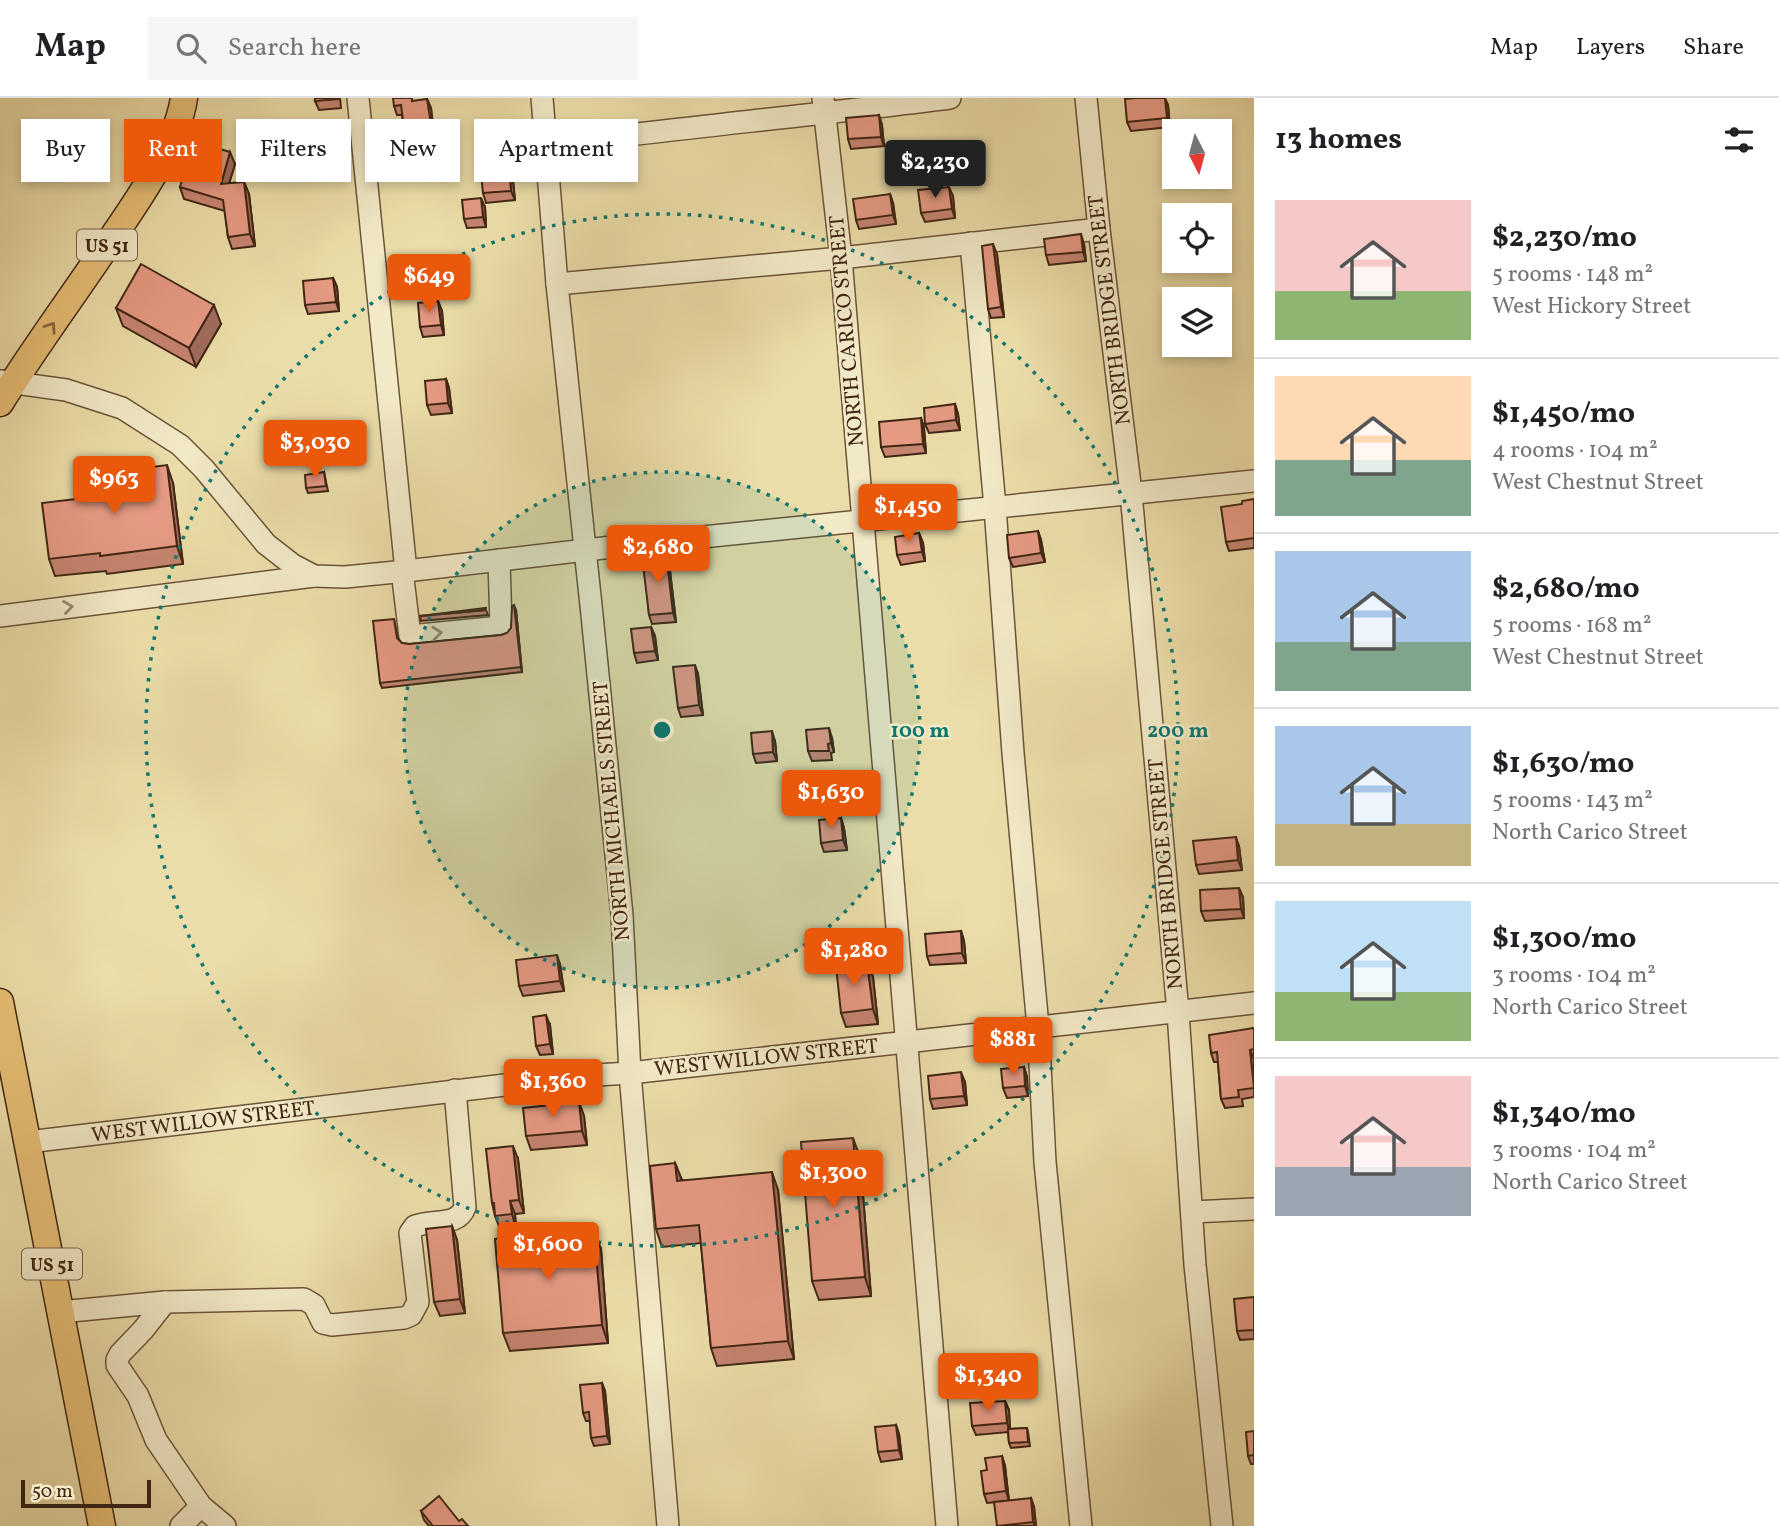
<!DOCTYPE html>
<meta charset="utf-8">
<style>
:root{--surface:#fff;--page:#f6f6f6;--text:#202124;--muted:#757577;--line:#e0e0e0;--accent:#ea580c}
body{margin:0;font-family:Vollkorn,serif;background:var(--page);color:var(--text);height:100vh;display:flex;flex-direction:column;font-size:26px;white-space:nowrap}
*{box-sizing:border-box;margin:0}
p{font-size:23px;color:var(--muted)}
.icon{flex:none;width:38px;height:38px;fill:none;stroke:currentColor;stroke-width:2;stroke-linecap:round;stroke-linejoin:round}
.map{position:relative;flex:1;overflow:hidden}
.drawer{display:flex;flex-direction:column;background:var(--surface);width:525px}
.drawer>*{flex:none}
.guide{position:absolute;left:21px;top:21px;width:665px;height:63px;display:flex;gap:14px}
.needle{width:46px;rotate:174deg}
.fabs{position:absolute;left:1162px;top:21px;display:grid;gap:14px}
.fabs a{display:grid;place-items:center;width:70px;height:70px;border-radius:0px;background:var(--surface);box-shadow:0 4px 10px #0003;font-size:35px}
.scale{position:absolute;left:21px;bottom:18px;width:130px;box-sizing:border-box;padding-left:7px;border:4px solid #412614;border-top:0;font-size:19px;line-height:24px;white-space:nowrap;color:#412614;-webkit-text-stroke:5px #f2e9c7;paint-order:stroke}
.price{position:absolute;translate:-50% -60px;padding:0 16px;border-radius:7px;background:var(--accent);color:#fff;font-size:23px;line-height:46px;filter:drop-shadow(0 2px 4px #0008)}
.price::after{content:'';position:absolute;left:50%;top:42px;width:21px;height:16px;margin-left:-10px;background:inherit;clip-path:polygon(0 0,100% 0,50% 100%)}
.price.current{background:#222;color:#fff}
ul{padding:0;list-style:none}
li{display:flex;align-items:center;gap:21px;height:175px;padding:0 21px}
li+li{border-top:2px solid var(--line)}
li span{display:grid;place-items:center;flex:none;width:196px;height:140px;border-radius:0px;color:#555}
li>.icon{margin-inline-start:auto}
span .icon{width:84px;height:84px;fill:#fffc;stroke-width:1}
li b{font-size:30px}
h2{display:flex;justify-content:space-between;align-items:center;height:84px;padding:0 21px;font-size:30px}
.pill{padding:0 24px;border-radius:0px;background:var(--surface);box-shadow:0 4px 10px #0003;font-size:24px;line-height:63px}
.pill.current{background:var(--accent);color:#fff}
header{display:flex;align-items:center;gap:42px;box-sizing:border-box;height:98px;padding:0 35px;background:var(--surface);border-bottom:2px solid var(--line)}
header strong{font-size:33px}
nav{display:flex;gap:38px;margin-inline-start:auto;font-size:24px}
.search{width:490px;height:63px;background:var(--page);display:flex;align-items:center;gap:18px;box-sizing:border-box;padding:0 24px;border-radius:0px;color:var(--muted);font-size:26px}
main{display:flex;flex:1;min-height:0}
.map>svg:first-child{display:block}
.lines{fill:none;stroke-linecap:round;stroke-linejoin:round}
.minor-casing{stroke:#6c5439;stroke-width:24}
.major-casing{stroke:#412614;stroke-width:29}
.minor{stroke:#f2e9c7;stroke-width:21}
.major{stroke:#e6be74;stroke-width:26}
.wall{fill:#c68471;stroke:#412614;stroke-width:2}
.shaded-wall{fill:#a16c5c;stroke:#412614;stroke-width:2}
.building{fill:#e69a83;stroke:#412614;stroke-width:2}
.oneway{stroke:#8b6a3f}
.oneway2{stroke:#9a886e}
.ring{fill:none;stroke:#0f766e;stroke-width:3.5;stroke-dasharray:3.5 7}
.labels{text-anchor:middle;stroke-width:5;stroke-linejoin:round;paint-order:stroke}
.shield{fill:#f2e9c7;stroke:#76604a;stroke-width:2}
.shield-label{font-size:19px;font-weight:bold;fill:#412614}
.street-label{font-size:21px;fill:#412614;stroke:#f2e9c7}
.centre{fill:#0f766e;stroke:#f2e9c7;stroke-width:3.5}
.ring-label{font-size:21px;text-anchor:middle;font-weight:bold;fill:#0f766e;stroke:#f2e9c7;stroke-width:5;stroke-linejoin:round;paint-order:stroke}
</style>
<header>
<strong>Map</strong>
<div class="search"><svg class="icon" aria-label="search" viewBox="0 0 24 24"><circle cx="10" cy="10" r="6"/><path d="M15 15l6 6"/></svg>Search here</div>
<nav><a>Map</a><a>Layers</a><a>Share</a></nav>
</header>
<main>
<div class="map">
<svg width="1254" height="1428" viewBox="0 0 1254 1428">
<rect width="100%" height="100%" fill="#ebdda9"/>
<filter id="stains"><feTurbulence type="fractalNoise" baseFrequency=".00286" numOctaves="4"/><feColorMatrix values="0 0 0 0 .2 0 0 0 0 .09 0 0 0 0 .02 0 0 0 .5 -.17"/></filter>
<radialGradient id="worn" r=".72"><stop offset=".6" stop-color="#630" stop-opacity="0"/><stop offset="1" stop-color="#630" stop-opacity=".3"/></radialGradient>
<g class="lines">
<defs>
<g id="minor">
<polyline points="358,0 406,473"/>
<polyline points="542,0 557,186 592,517 622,817 630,975 668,1428"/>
<polyline points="823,0 841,160 947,1428"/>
<polyline points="1086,0 1099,131 1131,395 1178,914 1195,1167 1222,1428"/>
<path d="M546,47C680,30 815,17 950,0"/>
<polyline points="971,145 995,409 1013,655 1038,929 1045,1064 1081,1428"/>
<polyline points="557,186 841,160 1099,131"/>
<polyline points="0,283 66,292 122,310 180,347 204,371 266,446 293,467 314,478 345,479 406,473 663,443 1254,383"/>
<polyline points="402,473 410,538 501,529 499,462"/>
<polyline points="0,518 314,478"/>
<polyline points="28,1044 580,978 630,975 1254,905"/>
<polyline points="1192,1114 1254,1111"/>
<polyline points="165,1204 143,1232 120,1256 117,1262 117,1267 138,1298 156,1342 201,1408 225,1428"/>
<path d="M60,1214L165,1204L304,1201L314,1207L323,1225L332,1227L404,1220L411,1217L418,1204L410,1135L415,1128C434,1121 458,1129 465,1109L455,992"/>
<polyline points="181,1428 201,1408"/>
</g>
<g id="major">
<path d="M0,305C33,252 70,202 105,150C133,110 177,48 184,0"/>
<polyline points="0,904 102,1428"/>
</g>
</defs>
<use href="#minor" class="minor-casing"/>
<use href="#major" class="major-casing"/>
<use href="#minor" class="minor"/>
<use href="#major" class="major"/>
</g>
<g class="wall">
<polygon points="340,0 341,10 319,12 315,3"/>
<polygon points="427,1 431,10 434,36 407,39 404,30 402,17 397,17 394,8"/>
<polygon points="1168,7 1170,29 1131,33 1127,24"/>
<polygon points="879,17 882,27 884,48 851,51 848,41"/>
<polygon points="511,63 515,102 486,105 483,95"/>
<polygon points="235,66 229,85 244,84 249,96 255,148 232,151 228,139 225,113 184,101 180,89"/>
<polygon points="890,96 893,105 896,126 859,131 856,122"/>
<polygon points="953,98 955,120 925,124 921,115"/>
<polygon points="485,109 486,129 467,130 464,121"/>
<polygon points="1084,146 1086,163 1049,167 1046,157"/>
<polygon points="997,156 1004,219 991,220 988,211"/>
<polygon points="333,180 337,189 339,213 308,216 305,207"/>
<polygon points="438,203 442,213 444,237 423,239 420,229"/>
<polygon points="116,210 221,226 196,269 123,228"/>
<polygon points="446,281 449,290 452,315 431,317 427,307"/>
<polygon points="955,306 958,316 960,332 929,335 925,326"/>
<polygon points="921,320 924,330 926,355 885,359 881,349"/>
<polygon points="324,374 328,393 308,395 306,390"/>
<polygon points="173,385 183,466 107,476 106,473 55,478 49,461 92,399"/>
<polygon points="1254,401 1254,450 1229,453 1226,444 1242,406"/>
<polygon points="1038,433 1041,442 1045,464 1013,469 1009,460"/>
<polygon points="919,435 923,445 925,463 901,467 897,457"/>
<polygon points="669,464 676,524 652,526 649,517 646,466"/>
<polygon points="486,512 488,517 421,523 420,518"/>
<polygon points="516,512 522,574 382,590 380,585 394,521 398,541 402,545 409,546 501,537 507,535 511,530"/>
<polygon points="651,529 655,538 658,562 637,565 634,555"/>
<polygon points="698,576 703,617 681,619 678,610"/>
<polygon points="832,640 834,654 831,655 832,662 812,663 808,653"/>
<polygon points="775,643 777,663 756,665 753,656"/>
<polygon points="841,720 844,730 847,752 824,754 821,745"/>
<polygon points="1239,748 1242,772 1199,776 1196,767"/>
<polygon points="1243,799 1244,820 1205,823 1201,813"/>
<polygon points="961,833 964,843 966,865 930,867 927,858"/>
<polygon points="560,866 564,893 523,898 519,888"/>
<polygon points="873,879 878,926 846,929 841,915"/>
<polygon points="550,927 553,956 540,957 536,948"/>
<polygon points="1254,930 1254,999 1242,1001 1243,1008 1225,1010 1221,1001 1218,964 1214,964 1211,955 1226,936"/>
<polygon points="1024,969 1027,979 1028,998 1007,1000 1003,990"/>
<polygon points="965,984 967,1007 933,1011 930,1001"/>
<polygon points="579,1004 584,1018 587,1047 531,1052 526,1038"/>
<polygon points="860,1059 871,1198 819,1202 812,1183"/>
<polygon points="518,1061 524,1115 515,1116 516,1130 500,1131 495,1118 492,1105"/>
<polygon points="675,1065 682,1082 778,1092 794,1261 717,1268 711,1250 701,1145 662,1149 656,1131"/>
<polygon points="452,1128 457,1142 465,1215 440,1218 434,1204"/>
<polygon points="601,1151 608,1245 510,1253 503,1235"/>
<polygon points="1254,1199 1254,1241 1240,1242 1237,1233"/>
<polygon points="602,1285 605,1293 610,1346 594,1348 591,1340 590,1323 586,1323 583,1315"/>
<polygon points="1005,1303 1009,1312 1010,1331 1027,1330 1028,1334 1030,1348 1011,1350 1009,1345 1008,1334 976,1337 972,1328"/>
<polygon points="896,1327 899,1336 902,1361 881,1364 878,1354"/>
<polygon points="1254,1333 1254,1366 1251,1366 1248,1358"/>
<polygon points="1002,1358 1005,1368 1009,1403 987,1405 984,1396 987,1372"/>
<polygon points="1031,1400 1034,1409 1036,1428 997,1428"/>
<polygon points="421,1413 459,1423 468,1428 429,1428 424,1422"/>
</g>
<g class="shaded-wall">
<polygon points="1165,0 1168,7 1170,29 1167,20"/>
<polygon points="427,1 431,10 434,36 431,26"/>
<polygon points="879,17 882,27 884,48 881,39"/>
<polygon points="230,54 235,66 225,99 221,86"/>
<polygon points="508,54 511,63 515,102 511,93"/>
<polygon points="244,84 249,96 255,148 250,136"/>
<polygon points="949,89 953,98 955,120 952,111"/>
<polygon points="890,96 893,105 896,126 893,117"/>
<polygon points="481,100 485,109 486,129 483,119"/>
<polygon points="1081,136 1084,146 1086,163 1083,154"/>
<polygon points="993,146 997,156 1004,219 1001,209"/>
<polygon points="333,180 337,189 339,213 336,204"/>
<polygon points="438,203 442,213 444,237 441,227"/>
<polygon points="214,207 221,226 196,269 189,250"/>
<polygon points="446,281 449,290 452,315 448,305"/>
<polygon points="955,306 958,316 960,332 956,322"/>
<polygon points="921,320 924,330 926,355 923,346"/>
<polygon points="167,367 173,385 183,466 177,448"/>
<polygon points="1038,433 1041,442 1045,464 1041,455"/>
<polygon points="919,435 923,445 925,463 922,454"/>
<polygon points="666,455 669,464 676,524 673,515"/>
<polygon points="514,507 516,512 522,574 521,569"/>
<polygon points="651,529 655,538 658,562 655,553"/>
<polygon points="695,567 698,576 703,617 699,607"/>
<polygon points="829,630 832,640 834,654 831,645"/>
<polygon points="772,633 775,643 777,663 773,654"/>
<polygon points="841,720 844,730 847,752 843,742"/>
<polygon points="1236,739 1239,748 1242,772 1238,762"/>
<polygon points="1239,790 1243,799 1244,820 1241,811"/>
<polygon points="961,833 964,843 966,865 962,855"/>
<polygon points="557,857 560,866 564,893 560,883"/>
<polygon points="867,865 873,879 878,926 873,911"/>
<polygon points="546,917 550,927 553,956 550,946"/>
<polygon points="1250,952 1254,961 1254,990"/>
<polygon points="1024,969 1027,979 1028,998 1025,988"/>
<polygon points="961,974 965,984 967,1007 964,998"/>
<polygon points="579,1004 584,1018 587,1047 582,1033"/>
<polygon points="853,1040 860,1059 871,1198 865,1179"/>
<polygon points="513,1048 518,1061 524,1115 519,1102"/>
<polygon points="675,1065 682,1083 677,1083"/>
<polygon points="772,1074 778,1092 794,1261 788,1243"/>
<polygon points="510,1103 515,1116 516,1130 512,1116"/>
<polygon points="452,1128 457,1142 465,1215 460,1201"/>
<polygon points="594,1133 601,1151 608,1245 602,1227"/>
<polygon points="602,1285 605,1293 610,1346 607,1338"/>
<polygon points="1005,1303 1009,1312 1010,1334 1007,1325"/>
<polygon points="896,1327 899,1336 902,1361 899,1352"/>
<polygon points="1002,1358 1005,1368 1009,1403 1006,1393"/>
<polygon points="1031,1400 1034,1409 1036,1428 1035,1428 1033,1424"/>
</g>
<g class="building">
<polygon points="315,0 338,0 338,1 315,3"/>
<polygon points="393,0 412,0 412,3 427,1 431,26 404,30 401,7 394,8"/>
<polygon points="1136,0 1165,0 1167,20 1127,24 1125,1"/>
<polygon points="879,17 881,39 848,41 846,20"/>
<polygon points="193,43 230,54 221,86 244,84 250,136 228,139 223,102 180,89"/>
<polygon points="508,54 511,93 483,95 479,56"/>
<polygon points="949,89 952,111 921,115 918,92"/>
<polygon points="890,96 893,117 856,122 853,101"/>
<polygon points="481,100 483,119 464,121 462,102"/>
<polygon points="1081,136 1083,154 1046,157 1044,141"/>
<polygon points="993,146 1001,209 988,211 982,148"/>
<polygon points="141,166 214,207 189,250 116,210"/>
<polygon points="333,180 336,204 305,207 303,183"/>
<polygon points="438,203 441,227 420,229 418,205"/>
<polygon points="446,281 448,305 427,307 425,283"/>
<polygon points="955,306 956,322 925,326 924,310"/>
<polygon points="921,320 923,346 881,349 879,324"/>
<polygon points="167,367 177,448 100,458 100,455 49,461 42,405 92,399 90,377"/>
<polygon points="324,374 326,388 306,390 305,377"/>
<polygon points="1254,401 1254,440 1226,444 1221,409 1242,406 1242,403"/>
<polygon points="1038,433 1041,455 1009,460 1007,437"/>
<polygon points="919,435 922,454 897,457 895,439"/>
<polygon points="666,455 673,515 649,517 643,466 646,466 645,457"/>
<polygon points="514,507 521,569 380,585 373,523 394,521 397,540 402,545 409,546 501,537 507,535 511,530 512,508"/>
<polygon points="486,510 486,512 420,518"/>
<polygon points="651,529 655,553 634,555 631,531"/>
<polygon points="695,567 699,607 678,610 673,569"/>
<polygon points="829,630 831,645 828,646 829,653 808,653 806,632"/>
<polygon points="772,633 773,654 753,656 751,635"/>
<polygon points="841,720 843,742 821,745 819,722"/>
<polygon points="1236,739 1238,762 1196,767 1193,743"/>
<polygon points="1239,790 1241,811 1201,813 1200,792"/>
<polygon points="961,833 962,855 927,858 925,836"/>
<polygon points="557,857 560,883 519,888 516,862"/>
<polygon points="867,865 873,911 841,915 836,868"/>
<polygon points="546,917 550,946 536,948 533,919"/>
<polygon points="1254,930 1254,951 1250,952 1254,990 1238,992 1239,999 1221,1001 1217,954 1211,955 1209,937"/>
<polygon points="1024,969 1025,988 1003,990 1001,971"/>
<polygon points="961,974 964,998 930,1001 928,978"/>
<polygon points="579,1004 582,1033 526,1038 523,1010"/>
<polygon points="853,1040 865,1179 812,1183 801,1044"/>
<polygon points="513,1048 519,1102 510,1103 512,1116 495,1118 494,1105 492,1105 486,1051"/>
<polygon points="675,1065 677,1083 772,1074 788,1243 711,1250 699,1127 656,1131 650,1068"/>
<polygon points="452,1128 460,1201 434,1204 426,1131"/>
<polygon points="594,1133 602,1227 503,1235 495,1141"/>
<polygon points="1254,1199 1254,1232 1237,1233 1234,1201"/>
<polygon points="602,1285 607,1338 591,1340 589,1314 583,1315 580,1287"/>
<polygon points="1005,1303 1007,1325 972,1328 970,1305"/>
<polygon points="896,1327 899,1352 878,1354 875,1329"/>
<polygon points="1027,1330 1028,1344 1009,1345 1008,1331"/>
<polygon points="1254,1333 1254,1357 1248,1358 1246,1334"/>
<polygon points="1002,1358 1006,1393 984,1396 981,1373 987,1372 985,1360"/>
<polygon points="439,1398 459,1423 462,1421 468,1428 433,1428 421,1413"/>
<polygon points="1031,1400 1033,1424 997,1428 994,1404"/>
</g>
<defs><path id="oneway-chevron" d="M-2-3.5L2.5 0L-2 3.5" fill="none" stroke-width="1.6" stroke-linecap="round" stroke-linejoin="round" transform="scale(1.75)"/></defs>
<use class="oneway" href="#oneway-chevron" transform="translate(51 229) rotate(-56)"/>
<g class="oneway2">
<use href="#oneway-chevron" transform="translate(68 509) rotate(-8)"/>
<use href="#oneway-chevron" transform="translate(437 535) rotate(-6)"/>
</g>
<circle cx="662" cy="632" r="258" fill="#0f766e" fill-opacity=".12"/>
<g class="ring">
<circle cx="662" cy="632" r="258"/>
<circle cx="662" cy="632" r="516"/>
</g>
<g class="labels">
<g class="shield">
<rect x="77" y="131.5" width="60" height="31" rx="5"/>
<rect x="22" y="1150.5" width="60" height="31" rx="5"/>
</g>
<g class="shield-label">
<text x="107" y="154">US 51</text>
<text x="52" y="1173">US 51</text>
</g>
<g class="street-label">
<text transform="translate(1109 212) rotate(-97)" y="7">NORTH BRIDGE STREET</text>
<text transform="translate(846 233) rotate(-95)" y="7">NORTH CARICO STREET</text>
<text transform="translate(611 713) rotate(-95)" y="7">NORTH MICHAELS STREET</text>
<text transform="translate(1165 776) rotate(-95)" y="7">NORTH BRIDGE STREET</text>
<text transform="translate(766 959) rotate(-6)" y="7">WEST WILLOW STREET</text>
<text transform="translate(203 1023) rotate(-7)" y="7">WEST WILLOW STREET</text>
</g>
</g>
<circle cx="662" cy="632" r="10" class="centre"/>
<g class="ring-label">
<text x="920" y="639">100 m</text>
<text x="1178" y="639">200 m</text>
</g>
<rect width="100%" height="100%" filter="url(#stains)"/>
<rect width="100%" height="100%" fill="url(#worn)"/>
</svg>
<div class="fabs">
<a><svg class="needle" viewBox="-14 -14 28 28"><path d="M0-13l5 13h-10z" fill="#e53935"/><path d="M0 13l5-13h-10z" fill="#757577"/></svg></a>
<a><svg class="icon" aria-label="locate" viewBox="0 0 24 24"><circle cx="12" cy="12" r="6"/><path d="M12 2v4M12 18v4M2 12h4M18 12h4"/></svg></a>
<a><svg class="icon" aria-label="layers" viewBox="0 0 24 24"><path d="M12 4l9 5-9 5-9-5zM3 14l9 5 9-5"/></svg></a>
</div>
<div class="scale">50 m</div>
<b class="price current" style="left:935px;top:102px">$2,230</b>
<b class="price" style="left:429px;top:216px">$649</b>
<b class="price" style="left:315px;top:382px">$3,030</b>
<b class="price" style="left:114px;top:418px">$963</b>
<b class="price" style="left:908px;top:446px">$1,450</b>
<b class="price" style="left:658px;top:487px">$2,680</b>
<b class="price" style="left:831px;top:732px">$1,630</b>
<b class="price" style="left:854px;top:890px">$1,280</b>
<b class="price" style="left:1013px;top:979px">$881</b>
<b class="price" style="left:553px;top:1021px">$1,360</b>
<b class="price" style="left:833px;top:1112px">$1,300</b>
<b class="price" style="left:548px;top:1184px">$1,600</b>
<b class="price" style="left:988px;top:1315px">$1,340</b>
<div class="guide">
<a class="pill">Buy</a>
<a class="pill current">Rent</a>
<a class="pill">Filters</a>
<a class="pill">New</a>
<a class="pill">Apartment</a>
</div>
</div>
<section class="drawer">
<h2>13 homes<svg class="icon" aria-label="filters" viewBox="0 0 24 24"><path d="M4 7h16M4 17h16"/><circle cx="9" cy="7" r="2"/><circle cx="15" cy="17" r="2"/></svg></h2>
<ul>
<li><span style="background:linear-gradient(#f6c9c9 65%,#8fb573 0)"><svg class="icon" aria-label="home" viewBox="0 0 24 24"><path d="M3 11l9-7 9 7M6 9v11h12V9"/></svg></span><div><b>$2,230/mo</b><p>5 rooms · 148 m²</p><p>West Hickory Street</p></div></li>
<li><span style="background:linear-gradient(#ffd9b3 60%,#7fa58c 0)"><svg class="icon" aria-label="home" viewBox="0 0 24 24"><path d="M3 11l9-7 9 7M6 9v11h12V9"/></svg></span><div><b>$1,450/mo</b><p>4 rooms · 104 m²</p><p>West Chestnut Street</p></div></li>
<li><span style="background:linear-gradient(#a9c7e8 65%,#7fa58c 0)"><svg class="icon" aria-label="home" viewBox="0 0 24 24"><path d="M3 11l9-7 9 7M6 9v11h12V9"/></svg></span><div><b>$2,680/mo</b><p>5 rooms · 168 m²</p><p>West Chestnut Street</p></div></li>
<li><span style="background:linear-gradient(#a9c7e8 70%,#c2b280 0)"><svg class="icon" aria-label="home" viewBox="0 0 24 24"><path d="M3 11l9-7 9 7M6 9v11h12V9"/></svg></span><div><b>$1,630/mo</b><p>5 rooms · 143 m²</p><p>North Carico Street</p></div></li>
<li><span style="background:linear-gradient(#bfe0f5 65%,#8fb573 0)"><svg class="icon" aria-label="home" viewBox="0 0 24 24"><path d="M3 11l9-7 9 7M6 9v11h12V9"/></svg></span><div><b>$1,300/mo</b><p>3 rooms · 104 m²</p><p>North Carico Street</p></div></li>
<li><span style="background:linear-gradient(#f6c9c9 65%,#9aa5b1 0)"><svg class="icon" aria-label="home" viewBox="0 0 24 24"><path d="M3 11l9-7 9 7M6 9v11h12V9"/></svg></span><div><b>$1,340/mo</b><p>3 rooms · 104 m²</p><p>North Carico Street</p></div></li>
</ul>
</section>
</main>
